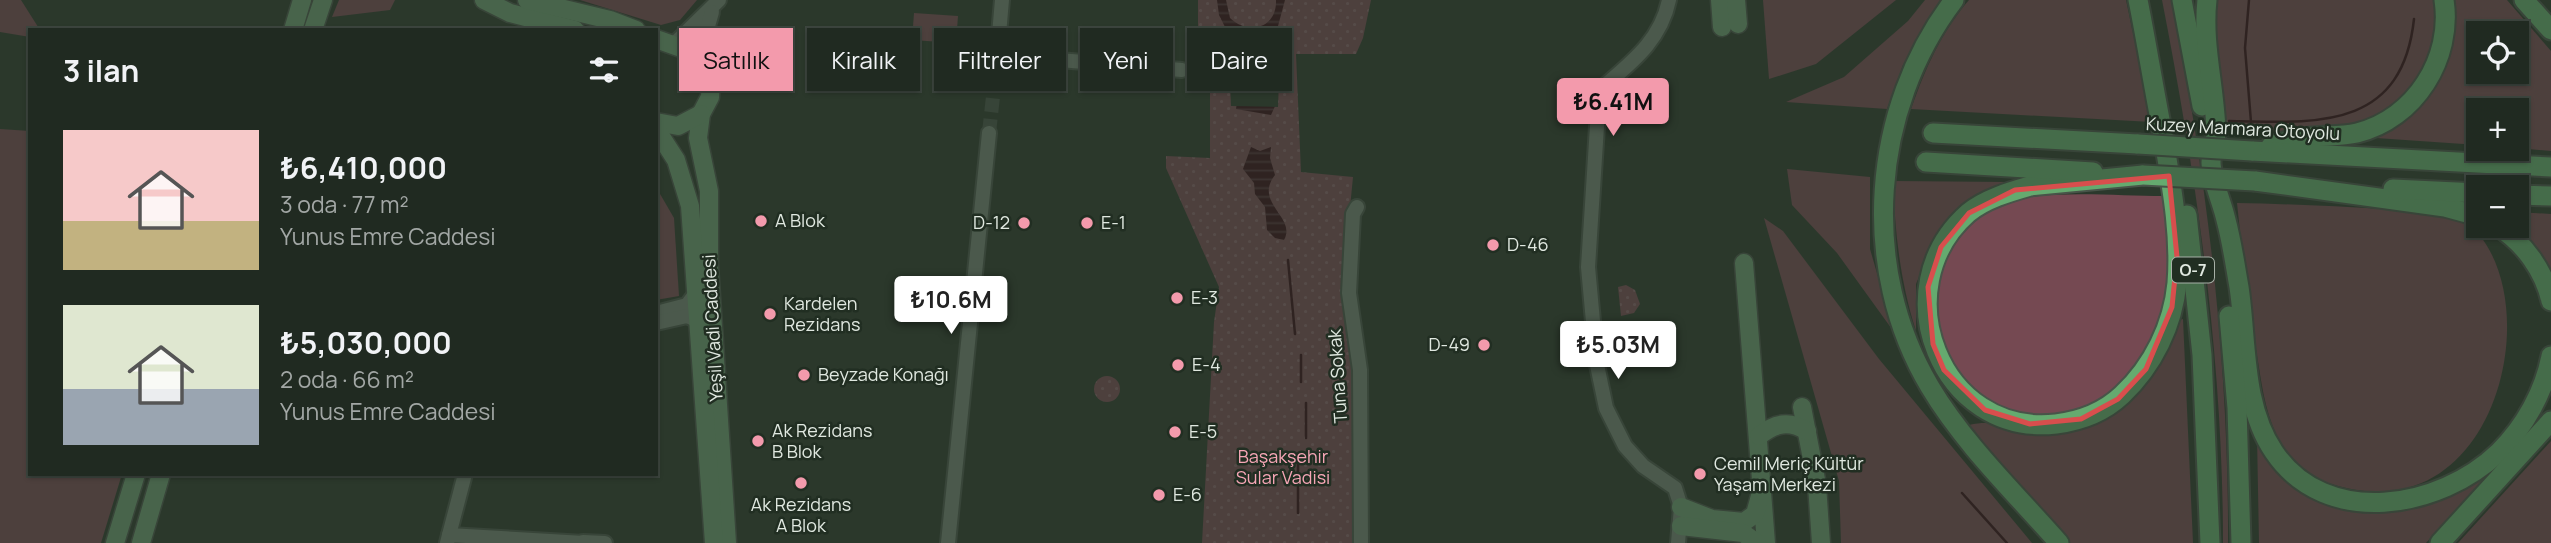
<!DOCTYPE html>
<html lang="tr">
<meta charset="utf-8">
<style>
:root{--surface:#202a21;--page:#28322a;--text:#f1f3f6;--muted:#a2a7a5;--line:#3d463f;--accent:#f39aac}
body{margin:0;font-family:Manrope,sans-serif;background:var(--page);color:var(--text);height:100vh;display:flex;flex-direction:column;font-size:26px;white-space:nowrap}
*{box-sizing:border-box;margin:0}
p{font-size:23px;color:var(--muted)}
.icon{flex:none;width:38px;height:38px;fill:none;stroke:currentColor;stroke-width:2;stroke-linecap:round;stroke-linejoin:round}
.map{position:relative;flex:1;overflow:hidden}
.drawer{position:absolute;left:28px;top:28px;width:630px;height:448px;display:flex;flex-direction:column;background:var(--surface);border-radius:0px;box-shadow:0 2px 5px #0004,0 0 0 2px var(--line)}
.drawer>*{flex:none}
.top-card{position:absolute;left:679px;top:28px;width:665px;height:63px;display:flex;gap:14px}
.tools{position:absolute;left:2466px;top:21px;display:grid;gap:14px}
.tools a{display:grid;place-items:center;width:63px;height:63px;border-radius:0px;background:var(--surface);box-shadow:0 2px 5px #0004,0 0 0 2px var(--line);font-size:35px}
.price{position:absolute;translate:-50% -60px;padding:0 16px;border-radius:7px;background:#fff;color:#222;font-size:23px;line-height:46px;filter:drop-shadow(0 2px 4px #0008)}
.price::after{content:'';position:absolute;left:50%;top:42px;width:21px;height:16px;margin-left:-10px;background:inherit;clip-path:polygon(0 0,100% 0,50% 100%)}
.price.selected{background:var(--accent);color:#111}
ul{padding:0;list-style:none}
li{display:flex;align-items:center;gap:21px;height:175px;padding:0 35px}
li span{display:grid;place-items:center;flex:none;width:196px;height:140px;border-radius:0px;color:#555}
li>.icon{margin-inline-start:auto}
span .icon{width:84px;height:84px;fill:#fffc;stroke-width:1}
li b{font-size:30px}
h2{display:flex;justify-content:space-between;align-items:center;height:84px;padding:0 35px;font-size:30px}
.tag{padding:0 24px;border-radius:0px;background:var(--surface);box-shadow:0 2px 5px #0004,0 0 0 2px var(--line);font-size:24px;line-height:63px}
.tag.selected{background:var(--accent);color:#111}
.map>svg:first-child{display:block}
.grass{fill:#754952;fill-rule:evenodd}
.park{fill:url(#park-dots)}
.water{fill:url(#water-rules)}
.pier{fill:#2b382c}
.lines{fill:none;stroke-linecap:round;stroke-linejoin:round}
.stream{stroke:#340b16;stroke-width:2.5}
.minor-tunnel{stroke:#465247;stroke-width:14;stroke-dasharray:14 7;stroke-linecap:butt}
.minor-casing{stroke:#485449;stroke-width:18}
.major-casing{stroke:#485449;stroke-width:21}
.highway-casing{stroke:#485449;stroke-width:23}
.minor{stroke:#718173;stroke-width:14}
.major{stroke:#6a9a71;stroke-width:18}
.highway{stroke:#65aa6f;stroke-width:19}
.highway-bridge-casing{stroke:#485449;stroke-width:23;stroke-linecap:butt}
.highway-bridge{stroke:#65aa6f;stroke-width:19}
.marked{fill:none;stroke:#d84e4d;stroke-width:5;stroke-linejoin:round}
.poi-dot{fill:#f39aac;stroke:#212e22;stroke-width:2.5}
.labels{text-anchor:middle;stroke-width:5;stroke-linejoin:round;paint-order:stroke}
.shield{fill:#212e22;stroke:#a7b0a7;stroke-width:2}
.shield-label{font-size:16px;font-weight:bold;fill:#e0e8e0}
.street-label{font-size:18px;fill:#e0e8e0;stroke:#212e22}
.poi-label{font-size:18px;fill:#e0e8e0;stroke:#212e22;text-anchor:start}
.park-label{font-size:18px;fill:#f6a6b6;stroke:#212e22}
</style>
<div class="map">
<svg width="2551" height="543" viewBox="0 0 2551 543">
<defs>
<pattern id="park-dots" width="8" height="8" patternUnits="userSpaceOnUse" patternTransform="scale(1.75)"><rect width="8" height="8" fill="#754952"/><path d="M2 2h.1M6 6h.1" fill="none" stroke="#88636b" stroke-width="1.8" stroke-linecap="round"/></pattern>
<pattern id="water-rules" width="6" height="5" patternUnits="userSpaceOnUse" patternTransform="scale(1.75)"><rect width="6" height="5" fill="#340b16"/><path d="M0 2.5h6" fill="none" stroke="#512f38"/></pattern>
</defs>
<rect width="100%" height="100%" fill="#2b382c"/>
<g class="grass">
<polygon points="0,0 21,0 40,30 30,30 30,37 0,32"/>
<polygon points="339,0 395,0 390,10 332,17"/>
<polygon points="580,0 697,0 680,20 661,25"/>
<polygon points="1763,0 1896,0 1816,64 1769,79"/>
<polygon points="1925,0 1944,0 1903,65 1887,109 1786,102 1844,77 1908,21"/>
<path d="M1969,0H2126L2152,122L1911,109C1925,69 1941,32 1969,0Z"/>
<path d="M2162,0H2172C2207,179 2229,361 2228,543H2223C2223,360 2197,179 2162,0Z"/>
<path d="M2217,0H2434C2444,58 2403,116 2345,130C2315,138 2259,129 2227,128L2215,40Z"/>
<path d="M2451,0H2507L2551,51V151L2517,148L2516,110H2478V145L2376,138L2375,134L2413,109ZM2478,33H2516V72H2478Z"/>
<polygon points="914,13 958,16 956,43 912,40"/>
<polygon points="0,129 30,131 30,474 122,474 101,543 0,543"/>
<polygon points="1787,169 1870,177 1870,249 1894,332 1837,253 1792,205"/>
<path d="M1893,181L2007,182L1963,208L1933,243L1916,284V331C1900,281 1895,233 1893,181Z"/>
<polygon points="656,187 674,218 679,296 656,300"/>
<path d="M2163,196C2169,238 2174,281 2160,322C2149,354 2124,392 2092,406C2026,435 1951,397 1937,327C1933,307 1933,284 1943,265C1958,235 1981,209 2015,200C2055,190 2120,196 2163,196Z"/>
<path d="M2237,203C2286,204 2335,206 2384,209C2410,211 2439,210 2463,219C2551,284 2504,520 2351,489C2337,486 2312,480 2302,470C2294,460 2282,448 2277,436C2264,409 2261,379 2256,349C2248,300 2242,252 2237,203Z"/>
<polygon points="2517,212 2551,214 2551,273 2546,262 2511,226 2516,226"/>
<polygon points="1764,218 1783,231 1879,359 2032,543 1841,543 1839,481"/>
<path d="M2183,319L2193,543H2070L2012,483L1969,425C1998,418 2013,431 2043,433C2113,438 2157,379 2179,320Z"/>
<polygon points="2257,435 2272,459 2382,512 2414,508 2455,492 2496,466 2426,543 2259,543"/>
<polygon points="2551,441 2551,543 2458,543"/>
</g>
<g class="park">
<polygon points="1198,0 1371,0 1363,38 1356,54 1296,54 1301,172 1353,177 1343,279 1355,371 1355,543 1202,543 1214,322 1219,287 1166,168 1166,156 1210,158 1210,61 1198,53"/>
<polygon points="1626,285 1635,290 1640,304 1634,313 1621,316 1618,287"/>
<circle cx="1107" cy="389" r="13"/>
</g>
<g class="water">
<path d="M1217,0H1226L1230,18C1249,36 1277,28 1276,0H1285L1278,26L1280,73L1268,74L1269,78L1275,80L1276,104L1271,115L1236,109L1241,74H1228V64L1238,69L1243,61L1237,54L1227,60L1226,29L1219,15Z"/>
<path d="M1251,147L1260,151L1271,147L1270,158L1275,175C1253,203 1297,217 1284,240L1275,238L1267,230L1265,207L1255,194L1254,183L1243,169Z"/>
</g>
<polygon class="pier" points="1234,77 1279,79 1278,107 1231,106 1230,82"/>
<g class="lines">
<g class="stream">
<polyline points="2249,0 2245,48 2251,122"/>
<path d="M2229,121C2318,123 2402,130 2414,19"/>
<polyline points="1288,260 1295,334"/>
<polyline points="1301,355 1301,382"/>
<polyline points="1306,403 1306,438"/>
<polyline points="1298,456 1298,513"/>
<polyline points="1962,493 2007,543"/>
</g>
<polyline class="minor-tunnel" points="989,133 996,69"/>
<defs>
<g id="minor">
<path d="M1669,0C1661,40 1632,62 1603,87L1599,95L1588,267L1597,365L1606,408L1625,446L1643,466L1675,488L1681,507L1678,543"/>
<polyline points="673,45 719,0"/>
<polyline points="998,55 1182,70"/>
<polyline points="706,62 706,33 712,12"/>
<polyline points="996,69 1002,0"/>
<polyline points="1357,207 1353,214 1349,293 1360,370 1361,543"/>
<polyline points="656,313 687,305 696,293"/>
<polyline points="656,323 687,316 698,321"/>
<polyline points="449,535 465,474"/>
<polyline points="583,542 605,543"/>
<polyline points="447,543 449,535 584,543"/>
<polyline points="948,543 989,133"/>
</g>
<g id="major">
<polyline points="484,0 510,13 575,30"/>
<polyline points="527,0 610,20 636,30"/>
<polyline points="1720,0 1722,27"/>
<polyline points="1736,0 1738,24"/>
<polyline points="293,30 302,0"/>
<polyline points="313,30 323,0"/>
<polyline points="656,39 698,54 706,62 711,78 710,97 701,114 698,138 709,191 709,266 727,543"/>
<polyline points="656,122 678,126 701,114"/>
<polyline points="656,129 676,160 690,206 714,543"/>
<polyline points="1744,263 1766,543"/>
<polyline points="1802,407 1817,485 1821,543"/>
<path d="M1759,436C1775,423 1789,420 1807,431"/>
<polyline points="1681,507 1712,519 1744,522 1755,514 1760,496"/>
<polyline points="1681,526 1743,533 1757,543"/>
<polyline points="115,543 136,474"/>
<polyline points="141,543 161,474"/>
</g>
<g id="highway">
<path d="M1954,0C1871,109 1859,268 1930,387C1964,444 2015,493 2059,543"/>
<path d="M2138,0C2147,45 2154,90 2163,135C2171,183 2181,234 2177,283C2173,325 2153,366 2122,395C2104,412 2080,421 2056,424C1940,437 1883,288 1968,213C1985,199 2009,192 2030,186L2143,175"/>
<polyline points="2182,0 2202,106"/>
<path d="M2207,0C2202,44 2215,88 2216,132C2216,142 2211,153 2211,163C2212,181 2222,202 2226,220C2232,242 2235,265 2239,287C2247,341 2242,405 2274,452C2326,529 2440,509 2499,452C2525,426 2544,392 2551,356"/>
<polyline points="2524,0 2551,30"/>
<polyline points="1933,133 2138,144"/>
<path d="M2271,146C2281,143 2292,139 2303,138C2321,135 2339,137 2357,133C2415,119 2453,58 2444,0"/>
<polyline points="2252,151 2551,167"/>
<polyline points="1926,162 2093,172"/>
<polyline points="2255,181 2445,207 2478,216"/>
<polyline points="2393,189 2478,193"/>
<polyline points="2516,195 2551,196"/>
<polyline points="2187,215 2202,355 2210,543"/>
<path d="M2497,226C2524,242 2544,271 2551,301"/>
<polyline points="2229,316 2237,408 2241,543"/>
<polyline points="2440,543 2551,421"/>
</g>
</defs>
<use href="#minor" class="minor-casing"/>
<use href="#major" class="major-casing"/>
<use href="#highway" class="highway-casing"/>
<use href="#minor" class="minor"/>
<use href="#major" class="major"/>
<use href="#highway" class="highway"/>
<defs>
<g id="highway-bridge">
<polyline points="2138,144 2252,151"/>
<polyline points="2143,175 2255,181"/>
</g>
</defs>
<use href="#highway-bridge" class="highway-bridge-casing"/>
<use href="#highway-bridge" class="highway-bridge"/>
</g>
<path d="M0 0H2551V543H0ZM2169,176L2177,257L2172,307L2146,369L2118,399L2081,419L2030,424L1985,410L1944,370L1933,344L1928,287L1941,247L1969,213L2015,190Z" fill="#2b382c" fill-opacity=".55" fill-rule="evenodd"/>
<path class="marked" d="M2169,176L2177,257L2172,307L2146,369L2118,399L2081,419L2030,424L1985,410L1944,370L1933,344L1928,287L1941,247L1969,213L2015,190Z"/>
<g class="poi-dot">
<circle cx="761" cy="221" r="7"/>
<circle cx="1024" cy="223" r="7"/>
<circle cx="1087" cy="223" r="7"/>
<circle cx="1493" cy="245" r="7"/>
<circle cx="1177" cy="298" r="7"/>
<circle cx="770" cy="314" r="7"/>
<circle cx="1484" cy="345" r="7"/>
<circle cx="1178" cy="365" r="7"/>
<circle cx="804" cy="375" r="7"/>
<circle cx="1175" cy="432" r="7"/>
<circle cx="758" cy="441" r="7"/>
<circle cx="1700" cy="474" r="7"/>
<circle cx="801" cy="483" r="7"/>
<circle cx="1159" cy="495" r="7"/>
</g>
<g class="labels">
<rect class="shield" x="2172" y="257.5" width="42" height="25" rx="5"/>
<g class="shield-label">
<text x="2193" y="276">O-7</text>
</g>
<g class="street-label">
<text transform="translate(2243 129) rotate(3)" y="6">Kuzey Marmara Otoyolu</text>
<text transform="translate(713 328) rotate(-93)" y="6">Yeşil Vadi Caddesi</text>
<text transform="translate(1338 376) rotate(-94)" y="6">Tuna Sokak</text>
</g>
<g class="poi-label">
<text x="775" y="227">A Blok</text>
<text x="1010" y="229" text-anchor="end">D-12</text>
<text x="1101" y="229">E-1</text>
<text x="1507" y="251">D-46</text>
<text x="1191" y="304">E-3</text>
<text x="784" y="310">Kardelen<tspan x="784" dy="21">Rezidans</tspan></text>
<text x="1470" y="351" text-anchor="end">D-49</text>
<text x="1192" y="371">E-4</text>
<text x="818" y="381">Beyzade Konağı</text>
<text x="772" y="437">Ak Rezidans<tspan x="772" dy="21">B Blok</tspan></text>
<text x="1189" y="438">E-5</text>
<text x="1714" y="470">Cemil Meriç Kültür<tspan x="1714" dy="21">Yaşam Merkezi</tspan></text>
<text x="1173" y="501">E-6</text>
<text x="801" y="511" text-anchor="middle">Ak Rezidans<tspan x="801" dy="21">A Blok</tspan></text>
</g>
<g class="park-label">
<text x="1283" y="463">Başakşehir<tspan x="1283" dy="21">Sular Vadisi</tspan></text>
</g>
</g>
</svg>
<div class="tools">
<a><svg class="icon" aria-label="locate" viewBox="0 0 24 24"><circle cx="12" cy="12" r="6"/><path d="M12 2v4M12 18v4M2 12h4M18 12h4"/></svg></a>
<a>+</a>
<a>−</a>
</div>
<b class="price selected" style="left:1613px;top:138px">₺6.41M</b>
<b class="price" style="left:951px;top:336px">₺10.6M</b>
<b class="price" style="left:1618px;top:381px">₺5.03M</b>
<div class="top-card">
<a class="tag selected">Satılık</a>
<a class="tag">Kiralık</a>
<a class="tag">Filtreler</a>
<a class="tag">Yeni</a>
<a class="tag">Daire</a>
</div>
<section class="drawer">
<h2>3 ilan<svg class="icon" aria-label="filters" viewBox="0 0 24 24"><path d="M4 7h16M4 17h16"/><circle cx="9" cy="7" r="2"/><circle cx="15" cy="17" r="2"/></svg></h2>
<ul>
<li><span style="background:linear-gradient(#f6c9c9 65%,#c2b280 0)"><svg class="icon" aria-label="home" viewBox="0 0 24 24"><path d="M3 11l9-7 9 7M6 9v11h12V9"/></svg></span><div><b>₺6,410,000</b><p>3 oda · 77 m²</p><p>Yunus Emre Caddesi</p></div></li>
<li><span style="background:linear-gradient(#dfe7d0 60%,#9aa5b1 0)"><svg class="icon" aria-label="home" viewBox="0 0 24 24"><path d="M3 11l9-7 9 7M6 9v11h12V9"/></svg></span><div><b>₺5,030,000</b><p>2 oda · 66 m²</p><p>Yunus Emre Caddesi</p></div></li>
</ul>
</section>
</div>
